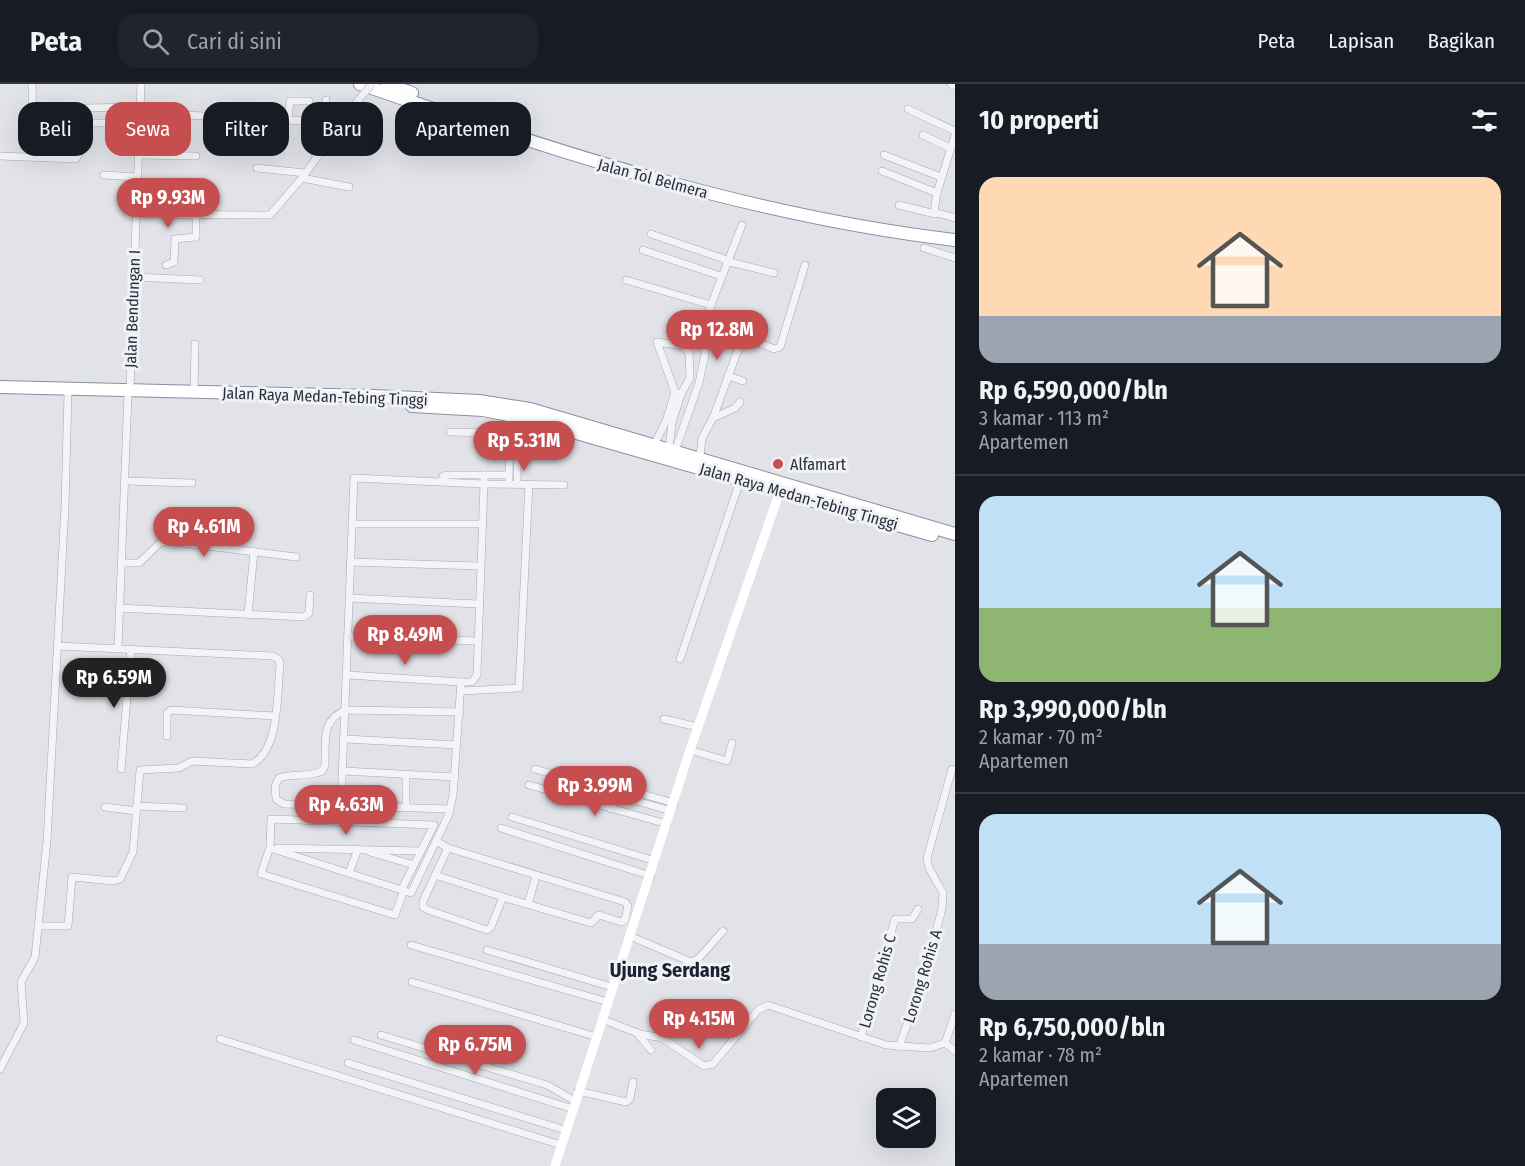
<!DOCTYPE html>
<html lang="id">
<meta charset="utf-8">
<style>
:root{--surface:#171b24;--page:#20242c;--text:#f1f3f6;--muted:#9ea1a6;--line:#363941;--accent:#c64e4e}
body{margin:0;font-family:"Fira Sans Condensed",sans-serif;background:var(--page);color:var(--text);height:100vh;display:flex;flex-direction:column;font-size:22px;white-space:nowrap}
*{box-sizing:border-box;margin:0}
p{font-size:20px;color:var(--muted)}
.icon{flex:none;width:33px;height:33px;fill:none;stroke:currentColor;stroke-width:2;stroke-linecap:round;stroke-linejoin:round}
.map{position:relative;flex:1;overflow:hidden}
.panel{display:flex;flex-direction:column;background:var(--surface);width:570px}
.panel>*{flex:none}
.hud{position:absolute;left:18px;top:18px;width:570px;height:54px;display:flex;gap:12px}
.controls{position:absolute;left:876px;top:1004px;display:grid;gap:12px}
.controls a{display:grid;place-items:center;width:60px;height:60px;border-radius:12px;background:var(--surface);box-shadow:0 6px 24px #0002;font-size:30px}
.price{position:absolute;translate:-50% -51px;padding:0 14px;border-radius:21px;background:var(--accent);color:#fff;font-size:20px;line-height:39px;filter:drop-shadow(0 2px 3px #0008)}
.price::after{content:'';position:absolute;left:50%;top:36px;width:18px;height:14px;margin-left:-9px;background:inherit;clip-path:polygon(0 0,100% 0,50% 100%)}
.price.current{background:#222;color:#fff}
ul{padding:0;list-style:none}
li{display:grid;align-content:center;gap:12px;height:318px;padding:0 24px}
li+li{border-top:2px solid var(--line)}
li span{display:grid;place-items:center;height:186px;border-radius:18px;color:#555}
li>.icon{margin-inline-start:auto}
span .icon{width:108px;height:108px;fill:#fffc;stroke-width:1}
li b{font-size:26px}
h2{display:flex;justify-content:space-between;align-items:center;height:72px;padding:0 24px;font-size:26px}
.tag{padding:0 21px;border-radius:18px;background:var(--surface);box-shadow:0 6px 24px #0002;font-size:21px;line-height:54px}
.tag.current{background:var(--accent);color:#fff}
header{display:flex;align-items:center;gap:36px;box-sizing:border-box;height:84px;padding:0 30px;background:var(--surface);border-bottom:2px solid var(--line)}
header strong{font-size:28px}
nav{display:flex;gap:33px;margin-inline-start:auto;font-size:21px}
.search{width:420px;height:54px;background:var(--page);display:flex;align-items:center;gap:15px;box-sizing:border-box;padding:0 21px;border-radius:18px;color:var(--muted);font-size:22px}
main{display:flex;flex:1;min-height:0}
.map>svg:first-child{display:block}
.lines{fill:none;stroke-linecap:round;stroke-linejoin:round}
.street-casing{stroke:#a6a9b3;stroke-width:8}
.highway-casing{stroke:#898f9f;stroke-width:14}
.street{stroke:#f4f4f7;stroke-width:7}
.secondary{stroke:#fff;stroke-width:9}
.highway{stroke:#fff;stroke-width:12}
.street-bridge-casing{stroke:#a6a9b3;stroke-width:8;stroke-linecap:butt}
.street-bridge{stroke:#f4f4f7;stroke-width:7}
.poi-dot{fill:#c64e4e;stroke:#f1f2f6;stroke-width:2}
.labels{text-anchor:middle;stroke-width:6;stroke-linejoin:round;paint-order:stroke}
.street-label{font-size:16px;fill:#2a2f40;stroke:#f1f2f6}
.poi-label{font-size:16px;fill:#2a2f40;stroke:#f1f2f6;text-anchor:start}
.quarter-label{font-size:20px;font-weight:bold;fill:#1c2031;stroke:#f1f2f6}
</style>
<header>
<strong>Peta</strong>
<div class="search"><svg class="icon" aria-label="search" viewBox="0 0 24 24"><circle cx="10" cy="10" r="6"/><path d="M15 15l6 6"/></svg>Cari di sini</div>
<nav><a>Peta</a><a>Lapisan</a><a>Bagikan</a></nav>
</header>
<main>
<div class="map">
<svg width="955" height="1082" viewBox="0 0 955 1082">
<rect width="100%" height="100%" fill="#e1e3e9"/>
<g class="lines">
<defs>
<g id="street">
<polyline points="32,0 33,38 80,39"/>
<polyline points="951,0 955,2"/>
<polyline points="86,24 140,23"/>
<polyline points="908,25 955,47"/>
<polyline points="140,29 329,38 315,70"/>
<polyline points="288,36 290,17 309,17"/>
<polyline points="324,38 326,16"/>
<polyline points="923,51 950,64"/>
<polyline points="955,51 937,109 934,128 955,134"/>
<polyline points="139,71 196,72"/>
<polyline points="884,71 941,93"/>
<polyline points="0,72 76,75 80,67 80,39 140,39"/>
<polyline points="257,84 305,89"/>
<polyline points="882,87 937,109"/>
<polyline points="104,91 137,93"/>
<polyline points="302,94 349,103"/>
<polyline points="899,121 935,130"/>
<polyline points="135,130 270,131 302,94 360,14"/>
<polyline points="651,150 727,176"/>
<polyline points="924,164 955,174"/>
<polyline points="643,166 721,192"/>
<polyline points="726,177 774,189"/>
<polyline points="166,181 174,178 175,155 196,153 196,131"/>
<polyline points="134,193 200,196"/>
<polyline points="626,196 711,221"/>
<polyline points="727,254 741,257"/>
<polyline points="728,292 743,297"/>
<polyline points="130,306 141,0"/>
<polyline points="194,308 195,260"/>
<polyline points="675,308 681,310 690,294 688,240"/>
<polyline points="713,334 735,324 740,318"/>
<polyline points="450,348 494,349 506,344 518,347"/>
<polyline points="654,361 666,337 675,308 657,258 683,262 687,267"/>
<polyline points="669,365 672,339 681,310"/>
<polyline points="675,367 699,299 705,270 704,246 711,221 742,141"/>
<polyline points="700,373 702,354 713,334 742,255 749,254 774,265 780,263 805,181"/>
<polyline points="484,391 484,400 564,401"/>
<polyline points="509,395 510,343"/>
<polyline points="126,397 192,399"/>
<polyline points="442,398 443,392 448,391 509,391"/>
<polyline points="517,400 518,347 524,334"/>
<polyline points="352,440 482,440"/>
<polyline points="350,478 480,482"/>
<polyline points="122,479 139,479 160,459 166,457 296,473"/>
<polyline points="349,514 478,520"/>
<polyline points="119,524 304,533 309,529 310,511"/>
<polyline points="248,530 254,468"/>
<polyline points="348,552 476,557"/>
<polyline points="118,564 128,310"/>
<polyline points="680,575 741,394"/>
<polyline points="347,591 461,598"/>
<polyline points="461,607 519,604 529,400"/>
<polyline points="664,635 698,643"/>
<polyline points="167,652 167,629 171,626 275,632"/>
<polyline points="346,655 457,661"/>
<polyline points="690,666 727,677 732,659"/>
<polyline points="121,685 131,565"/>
<polyline points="535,685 609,707 610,703 617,705 616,711"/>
<polyline points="344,687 455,693"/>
<polyline points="529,701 667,740"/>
<polyline points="621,704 674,719"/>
<polyline points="341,721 354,394 484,400 477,591 472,598 461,598 453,711 449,730 436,757 448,764 625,818 628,822 625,836 621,838 599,831 591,839 503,813 491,843 487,846 428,826 423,823 423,817 448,764"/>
<polyline points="137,722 183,724"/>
<polyline points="105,723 136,727"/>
<polyline points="406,723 406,691"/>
<path d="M450,725L284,720L276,715L275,702L279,694C293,689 308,694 322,687L325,682C326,658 320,635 347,626L460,628"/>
<polyline points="611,725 616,711 671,727"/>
<polyline points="512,733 655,777"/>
<polyline points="501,744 651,792"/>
<polyline points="270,764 271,735 434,741 402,805"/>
<polyline points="270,764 411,809 436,757"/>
<polyline points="278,764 421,767"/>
<polyline points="269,766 261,790 395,831 404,806"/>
<polyline points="370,768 414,781"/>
<polyline points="349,789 358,765"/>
<polyline points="435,791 503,813"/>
<polyline points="528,820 536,792"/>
<path d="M38,842H68L72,793L113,797L120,795L133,768L140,686L179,684L192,677L252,680C280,666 277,608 280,581L279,576L273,572L57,562"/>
<polyline points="632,853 691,878 698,875 723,847"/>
<polyline points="411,861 608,918"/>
<polyline points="487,866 612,903"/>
<polyline points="412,898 597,953"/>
<polyline points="604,936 640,950 662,954 704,982 713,980 758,926 768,921 886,961 930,964 945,959 955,967"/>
<polyline points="637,949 651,966"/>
<polyline points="381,951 547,1001 575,1017"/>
<polyline points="861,953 895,835 912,835 918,825"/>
<polyline points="220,955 561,1061"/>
<polyline points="354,956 573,1025"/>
<polyline points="945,959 955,930"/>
<polyline points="899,963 924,892 942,825 943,809 929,784 927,774 952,685"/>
<polyline points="348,979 565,1046"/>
<polyline points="0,985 24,939 21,898 35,873 47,757 65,422 68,309"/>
<polyline points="578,1007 626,1018 630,1015 633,998"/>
</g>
<g id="highway">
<path d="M360,0C554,67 750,132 955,156"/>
<polyline points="387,0 412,9"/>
<polyline points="0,303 373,312 479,317 530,325 955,450"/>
<polyline points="412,322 483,326 524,334 932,451"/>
</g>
</defs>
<use href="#street" class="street-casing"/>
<use href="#highway" class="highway-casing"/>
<use href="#street" class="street"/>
<polyline class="secondary" points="555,1082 690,666 780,407"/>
<use href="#highway" class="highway"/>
<defs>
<polyline id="street-bridge" points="360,14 372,0"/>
</defs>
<use href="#street-bridge" class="street-bridge-casing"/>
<use href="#street-bridge" class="street-bridge"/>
</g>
<circle class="poi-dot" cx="778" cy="380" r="6"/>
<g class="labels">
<g class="street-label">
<text transform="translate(653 94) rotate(15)" y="6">Jalan Tol Belmera</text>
<text transform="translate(132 225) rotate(-88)" y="6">Jalan Bendungan I</text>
<text transform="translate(325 312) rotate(2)" y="6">Jalan Raya Medan-Tebing Tinggi</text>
<text transform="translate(799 412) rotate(16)" y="6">Jalan Raya Medan-Tebing Tinggi</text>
<text transform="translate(922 892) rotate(-73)" y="6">Lorong Rohis A</text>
<text transform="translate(877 897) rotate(-74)" y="6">Lorong Rohis C</text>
</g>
<g class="poi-label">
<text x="790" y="386">Alfamart</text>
</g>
<g class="quarter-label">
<text x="670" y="893">Ujung Serdang</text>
</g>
</g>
</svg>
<div class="controls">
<a><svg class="icon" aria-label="layers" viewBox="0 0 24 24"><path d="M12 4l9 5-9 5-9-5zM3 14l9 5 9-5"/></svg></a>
</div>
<b class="price" style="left:168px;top:145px">Rp 9.93M</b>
<b class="price" style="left:717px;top:277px">Rp 12.8M</b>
<b class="price" style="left:524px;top:388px">Rp 5.31M</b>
<b class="price" style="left:204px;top:474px">Rp 4.61M</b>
<b class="price" style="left:405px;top:582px">Rp 8.49M</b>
<b class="price current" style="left:114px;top:625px">Rp 6.59M</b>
<b class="price" style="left:595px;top:733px">Rp 3.99M</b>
<b class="price" style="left:346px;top:752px">Rp 4.63M</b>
<b class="price" style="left:699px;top:966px">Rp 4.15M</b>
<b class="price" style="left:475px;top:992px">Rp 6.75M</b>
<div class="hud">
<a class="tag">Beli</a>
<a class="tag current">Sewa</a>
<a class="tag">Filter</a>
<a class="tag">Baru</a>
<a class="tag">Apartemen</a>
</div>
</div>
<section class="panel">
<h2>10 properti<svg class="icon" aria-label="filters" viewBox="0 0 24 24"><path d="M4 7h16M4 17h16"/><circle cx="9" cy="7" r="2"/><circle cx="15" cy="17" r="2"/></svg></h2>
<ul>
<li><span style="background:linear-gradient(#ffd9b3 75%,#9aa5b1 0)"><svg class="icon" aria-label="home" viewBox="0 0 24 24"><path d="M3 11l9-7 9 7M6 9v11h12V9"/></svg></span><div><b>Rp 6,590,000/bln</b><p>3 kamar · 113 m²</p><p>Apartemen</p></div></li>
<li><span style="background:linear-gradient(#bfe0f5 60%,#8fb573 0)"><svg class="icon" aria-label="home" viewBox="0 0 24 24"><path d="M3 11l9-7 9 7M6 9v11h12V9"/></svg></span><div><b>Rp 3,990,000/bln</b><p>2 kamar · 70 m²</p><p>Apartemen</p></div></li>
<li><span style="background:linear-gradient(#bfe0f5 70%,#9aa5b1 0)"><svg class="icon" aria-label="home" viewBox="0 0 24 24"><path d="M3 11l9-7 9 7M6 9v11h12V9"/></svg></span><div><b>Rp 6,750,000/bln</b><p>2 kamar · 78 m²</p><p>Apartemen</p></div></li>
</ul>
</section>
</main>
